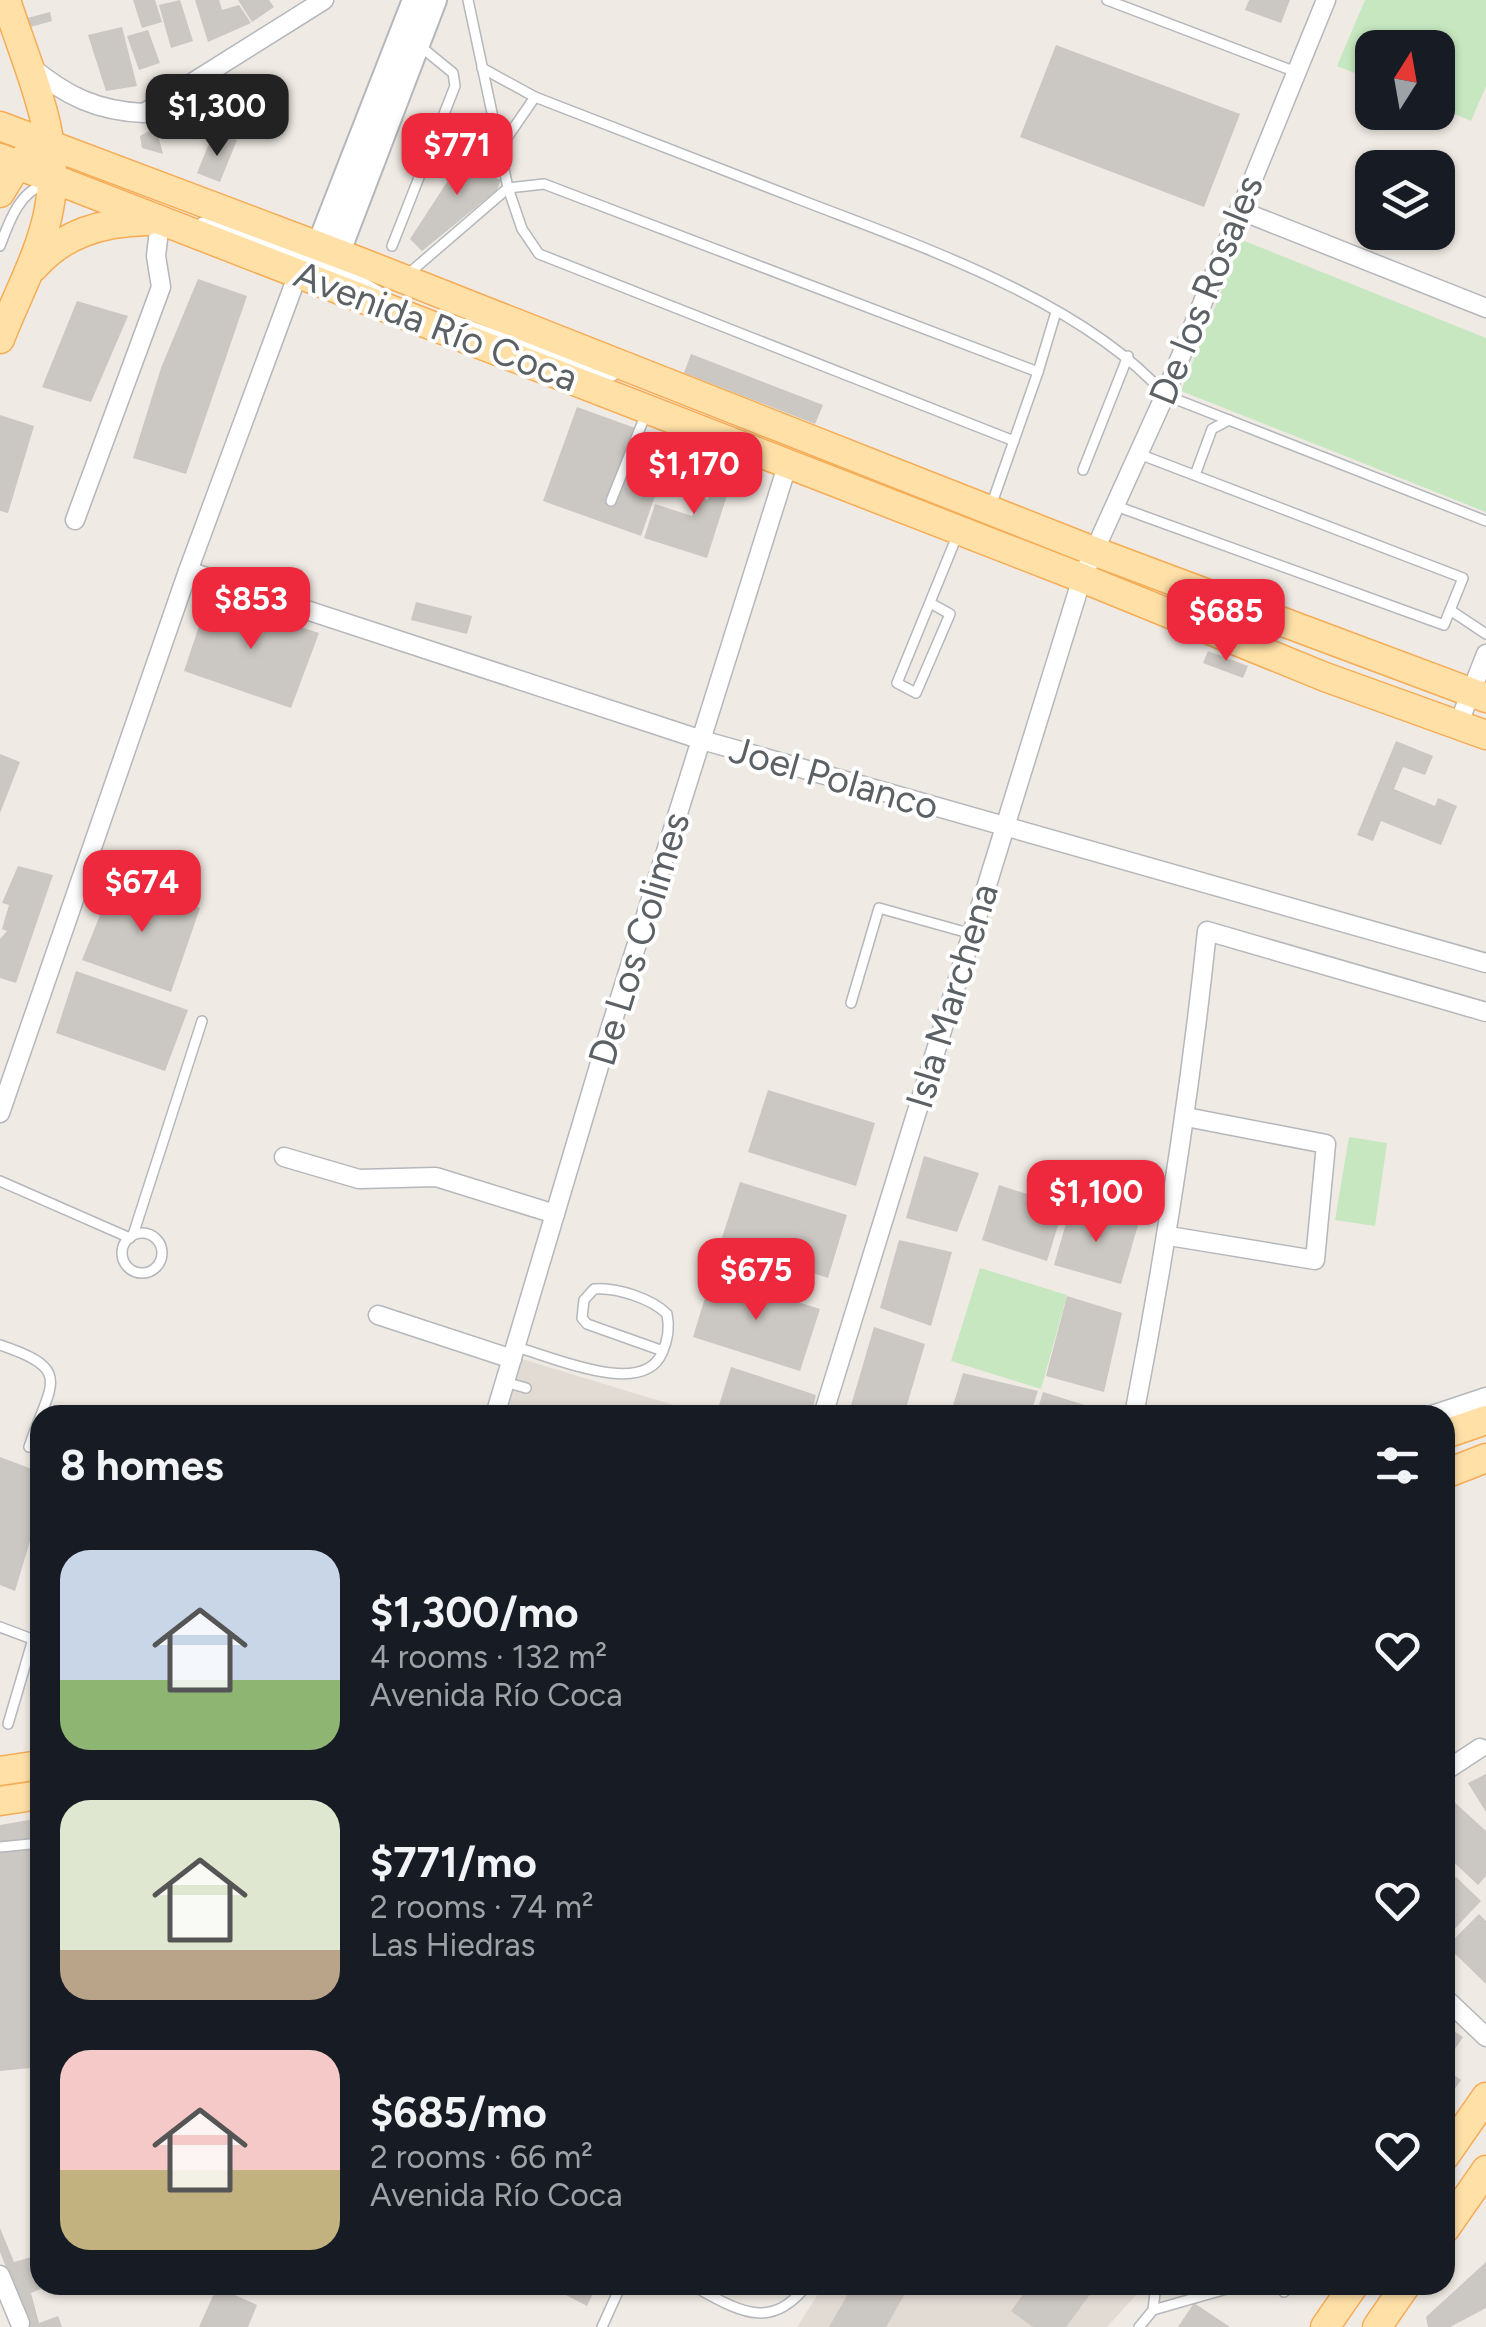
<!DOCTYPE html>
<meta charset="utf-8">
<style>
:root{--surface:#171b24;--page:#20242c;--text:#f1f3f6;--muted:#9ea1a6;--accent:#ee293d}
body{margin:0;font-family:Figtree,sans-serif;background:var(--page);color:var(--text);height:100vh;display:flex;flex-direction:column;font-size:38px;white-space:nowrap}
*{box-sizing:border-box;margin:0}
p{font-size:32px;color:var(--muted)}
.icon{flex:none;width:55px;height:55px;fill:none;stroke:currentColor;stroke-width:2;stroke-linecap:round;stroke-linejoin:round}
.map{position:relative;flex:1;overflow:hidden}
.details{position:absolute;left:30px;top:1405px;width:1425px;height:890px;display:flex;flex-direction:column;background:var(--surface);border-radius:30px;box-shadow:0 2px 8px #0004}
.details>*{flex:none}
.needle{width:65px;rotate:11deg}
.tools{position:absolute;left:1355px;top:30px;display:grid;gap:20px}
.tools a{display:grid;place-items:center;width:100px;height:100px;border-radius:20px;background:var(--surface);box-shadow:0 2px 8px #0004;font-size:50px}
.price{position:absolute;translate:-50% -85px;padding:0 22px;border-radius:20px;background:var(--accent);color:#fff;font-size:32px;line-height:65px;filter:drop-shadow(0 2px 5px #0008)}
.price::after{content:'';position:absolute;left:50%;top:60px;width:30px;height:22px;margin-left:-15px;background:inherit;clip-path:polygon(0 0,100% 0,50% 100%)}
.price.selected{background:#222;color:#fff}
ul{padding:0;list-style:none}
li{display:flex;align-items:center;gap:30px;height:250px;padding:0 30px}
li span{display:grid;place-items:center;flex:none;width:280px;height:200px;border-radius:30px;color:#555}
li>.icon{margin-inline-start:auto}
span .icon{width:120px;height:120px;fill:#fffc;stroke-width:1}
li b{font-size:42px}
h2{display:flex;justify-content:space-between;align-items:center;height:120px;padding:0 30px;font-size:42px}
.map>svg:first-child{display:block}
.education{fill:#e1dbd4}
.green{fill:#c6e7bf}
.building{fill:#cbc7c2}
.lines{fill:none;stroke-linecap:round;stroke-linejoin:round}
.service-casing{stroke:#b4b7bb;stroke-width:12}
.minor-casing{stroke:#b4b7bb;stroke-width:21}
.tertiary-casing{stroke:#b4b7bb;stroke-width:26}
.primary-casing{stroke:#f6ac55;stroke-width:31}
.service{stroke:#fff;stroke-width:9}
.minor{stroke:#fff;stroke-width:18}
.tertiary{stroke:#fff;stroke-width:22}
.primary{stroke:#ffe1a8;stroke-width:28}
.labels{text-anchor:middle;stroke-width:8;stroke-linejoin:round;paint-order:stroke}
.street-label{font-size:38px;fill:#5b6164;stroke:#fff}
</style>
<div class="map">
<svg width="1486" height="2327" viewBox="0 0 1486 2327">
<rect width="100%" height="100%" fill="#efeae3"/>
<g class="education">
<polygon points="522,1359 703,1414 505,1415"/>
<polygon points="824,2285 1145,2285 1107,2327 797,2327"/>
</g>
<g class="green">
<polygon points="1365,0 1486,0 1486,86 1471,121 1438,107 1438,48 1372,48 1372,80 1337,66"/>
<polygon points="1242,240 1486,338 1486,512 1181,391"/>
<polygon points="1349,1137 1387,1143 1375,1226 1335,1220"/>
<polygon points="980,1268 1067,1295 1041,1389 951,1361"/>
</g>
<g class="building">
<polygon points="133,0 155,0 162,22 142,28"/>
<polygon points="180,0 193,41 171,48 159,5"/>
<polygon points="195,0 219,0 222,10 239,5 251,23 208,42"/>
<polygon points="238,0 269,0 274,7 252,22"/>
<polygon points="1249,0 1290,0 1281,23 1245,10"/>
<polygon points="50,12 52,21 23,29 20,20"/>
<polygon points="122,27 137,86 106,91 88,35"/>
<polygon points="148,30 160,63 139,70 127,36"/>
<polygon points="1056,45 1240,114 1204,207 1020,137"/>
<polygon points="156,127 163,154 142,148 140,136"/>
<polygon points="227,136 237,140 220,182 197,173 210,141 223,146"/>
<polygon points="477,136 485,174 501,180 497,190 422,251 410,239"/>
<polygon points="198,279 247,296 186,474 133,458 161,368"/>
<polygon points="77,301 128,316 91,402 42,387"/>
<polygon points="691,354 823,405 815,424 684,373"/>
<polygon points="577,407 674,442 641,536 543,501"/>
<polygon points="0,415 34,426 8,513 0,511"/>
<polygon points="719,461 741,467 734,490 729,489 707,558 644,538 655,504 692,516 698,497 708,500"/>
<polygon points="209,596 319,633 291,708 184,671"/>
<polygon points="416,602 472,616 467,634 411,620"/>
<polygon points="1208,651 1248,666 1243,678 1203,663"/>
<polygon points="1396,741 1433,756 1425,775 1403,767 1394,789 1435,806 1438,798 1457,806 1441,845 1381,821 1373,841 1357,835"/>
<polygon points="0,754 20,762 0,813"/>
<polygon points="18,866 53,875 16,983 0,978 0,939 7,931 2,929 9,905 2,903"/>
<polygon points="115,878 200,908 171,992 82,960"/>
<polygon points="76,971 188,1010 165,1071 56,1033"/>
<polygon points="768,1090 875,1123 856,1186 748,1152"/>
<polygon points="924,1156 979,1173 957,1232 906,1218"/>
<polygon points="740,1182 847,1215 828,1278 720,1244"/>
<polygon points="999,1185 1064,1206 1047,1261 982,1240"/>
<polygon points="1071,1206 1138,1225 1121,1284 1054,1265"/>
<polygon points="899,1240 952,1252 931,1326 880,1308"/>
<polygon points="712,1275 820,1309 800,1371 693,1337"/>
<polygon points="1067,1296 1122,1313 1104,1392 1046,1376"/>
<polygon points="874,1327 925,1344 904,1415 869,1415 850,1409"/>
<polygon points="731,1367 816,1395 811,1415 716,1415"/>
<polygon points="963,1373 1038,1391 1030,1415 950,1415"/>
<polygon points="1043,1392 1113,1414 1113,1415 1036,1415"/>
<polygon points="0,1457 40,1472 40,1508 15,1591 0,1585"/>
<polygon points="1486,1774 1486,1812 1468,1783"/>
<polygon points="1452,1800 1486,1831 1486,1876 1478,1885 1445,1854 1445,1808"/>
<polygon points="40,1818 40,2067 0,2071 0,1825"/>
<polygon points="1456,1877 1481,1901 1445,1939 1445,1888"/>
<polygon points="1479,1914 1486,1921 1486,1984 1447,1946"/>
<polygon points="1445,2025 1463,2037 1445,2064"/>
<polygon points="1445,2069 1461,2080 1445,2103"/>
<polygon points="0,2228 14,2262 38,2255 40,2285 50,2285 31,2293 39,2323 58,2316 62,2327 29,2327 0,2252"/>
<polygon points="1486,2262 1486,2308 1450,2327 1428,2327 1426,2317"/>
<polygon points="547,2285 597,2285 587,2306"/>
<polygon points="853,2285 910,2285 886,2327 829,2327"/>
<polygon points="1030,2285 1097,2285 1066,2327 1033,2327 1011,2311"/>
<polygon points="217,2287 257,2305 248,2327 199,2327"/>
<polygon points="1194,2303 1230,2327 1178,2327"/>
</g>
<g class="lines">
<defs>
<g id="service">
<polyline points="468,0 508,188 522,229 539,254 1014,441"/>
<polyline points="1107,0 1296,72"/>
<polyline points="482,68 535,97"/>
<path d="M502,145L535,97C626,132 716,167 806,202C920,246 1084,302 1165,395L1486,521"/>
<polyline points="202,222 360,280 382,293"/>
<path d="M0,246C9,222 19,192 45,184"/>
<polyline points="392,246 455,86 453,73 420,46"/>
<polyline points="407,275 508,188 544,184 1038,372 991,506"/>
<polyline points="448,318 613,376"/>
<polyline points="1038,372 1056,312"/>
<polyline points="1083,470 1128,356"/>
<polyline points="1195,475 1212,429 1229,420"/>
<polyline points="611,501 647,411"/>
<polyline points="1116,506 1444,625 1463,578 1139,454"/>
<polyline points="932,604 950,614 916,693 897,683 957,536"/>
<polyline points="1450,610 1486,634"/>
<polyline points="851,1003 879,908 972,934"/>
<polyline points="0,1181 130,1238"/>
<circle cx="142" cy="1253" r="20"/>
<polyline points="133,1235 202,1021"/>
<path d="M0,1345C75,1370 50,1383 29,1447"/>
<path d="M516,1347C553,1357 643,1398 662,1353C668,1340 670,1328 667,1314C652,1299 617,1287 594,1289L584,1300L582,1318L587,1324L663,1351"/>
<polyline points="505,1382 526,1388"/>
<polyline points="0,1627 40,1642"/>
<polyline points="8,1724 33,1639"/>
<polyline points="0,1847 40,1843"/>
<path d="M699,2289C746,2316 774,2327 807,2285"/>
<polyline points="1284,2292 1292,2285"/>
<polyline points="1153,2310 1156,2285"/>
<polyline points="602,2327 621,2285"/>
<polyline points="1139,2327 1153,2310 1230,2288"/>
</g>
<g id="minor">
<path d="M30,66C66,96 97,111 144,113L324,0"/>
<polyline points="1239,210 1486,308"/>
<polyline points="75,520 161,287 156,256 160,222"/>
<polyline points="188,571 702,740 1486,963"/>
<polyline points="1458,725 1486,654"/>
<polyline points="0,1113 188,571 299,271"/>
<polyline points="284,1157 359,1179 436,1177 555,1214"/>
<polyline points="1169,1236 1315,1260 1326,1144 1186,1117"/>
<polyline points="378,1315 512,1359"/>
<polyline points="495,1415 608,1036 788,463"/>
<polyline points="823,1415 1082,578 1165,395 1326,0"/>
<path d="M1134,1415C1165,1254 1190,1094 1207,931L1486,1012"/>
<polyline points="1432,1415 1486,1397"/>
<polyline points="1445,1771 1480,1748"/>
<polyline points="1445,1998 1486,2037"/>
<polyline points="0,2275 20,2323"/>
</g>
<g id="tertiary">
<polyline points="318,246 414,0"/>
<polyline points="338,254 435,0"/>
</g>
<g id="primary">
<polyline points="0,126 358,261 1096,552 1486,698"/>
<polyline points="0,158 1082,578 1325,677 1486,735"/>
<polyline points="0,193 17,165 30,153"/>
<path d="M34,267C64,233 102,222 147,221"/>
<path d="M0,339C16,297 41,253 49,209C63,138 27,67 6,0"/>
<polyline points="1445,1434 1486,1420"/>
<polyline points="1445,1474 1486,1458"/>
<polyline points="0,1771 40,1765"/>
<polyline points="0,1801 40,1795"/>
<polyline points="1445,2156 1486,2097"/>
<polyline points="1445,2229 1486,2170"/>
<polyline points="1325,2327 1354,2285"/>
<polyline points="1377,2327 1406,2285"/>
</g>
</defs>
<use href="#service" class="service-casing"/>
<use href="#minor" class="minor-casing"/>
<use href="#tertiary" class="tertiary-casing"/>
<use href="#primary" class="primary-casing"/>
<use href="#service" class="service"/>
<use href="#minor" class="minor"/>
<use href="#tertiary" class="tertiary"/>
<use href="#primary" class="primary"/>
</g>
<g class="labels">
<g class="street-label">
<text transform="translate(1206 290) rotate(-68)" y="13">De los Rosales</text>
<text transform="translate(436 326) rotate(21)" y="13">Avenida Río Coca</text>
<text transform="translate(834 778) rotate(16)" y="13">Joel Polanco</text>
<text transform="translate(639 939) rotate(-73)" y="13">De Los Colimes</text>
<text transform="translate(952 996) rotate(-73)" y="13">Isla Marchena</text>
</g>
</g>
</svg>
<div class="tools">
<a><svg class="needle" viewBox="-14 -14 28 28"><path d="M0-13l5 13h-10z" fill="#e53935"/><path d="M0 13l5-13h-10z" fill="#9ea1a6"/></svg></a>
<a><svg class="icon" aria-label="layers" viewBox="0 0 24 24"><path d="M12 4l9 5-9 5-9-5zM3 14l9 5 9-5"/></svg></a>
</div>
<b class="price selected" style="left:217px;top:159px">$1,300</b>
<b class="price" style="left:457px;top:198px">$771</b>
<b class="price" style="left:694px;top:517px">$1,170</b>
<b class="price" style="left:251px;top:652px">$853</b>
<b class="price" style="left:1226px;top:664px">$685</b>
<b class="price" style="left:142px;top:935px">$674</b>
<b class="price" style="left:1096px;top:1245px">$1,100</b>
<b class="price" style="left:756px;top:1323px">$675</b>
<section class="details">
<h2>8 homes<svg class="icon" aria-label="filters" viewBox="0 0 24 24"><path d="M4 7h16M4 17h16"/><circle cx="9" cy="7" r="2"/><circle cx="15" cy="17" r="2"/></svg></h2>
<ul>
<li><span style="background:linear-gradient(#c9d6e8 65%,#8fb573 0)"><svg class="icon" aria-label="home" viewBox="0 0 24 24"><path d="M3 11l9-7 9 7M6 9v11h12V9"/></svg></span><div><b>$1,300/mo</b><p>4 rooms · 132 m²</p><p>Avenida Río Coca</p></div><svg class="icon" aria-label="heart" viewBox="0 0 24 24"><path d="M12 20l-8-8c-3-5 5-10 8-4 3-6 11-1 8 4z"/></svg></li>
<li><span style="background:linear-gradient(#dfe7d0 75%,#b9a48a 0)"><svg class="icon" aria-label="home" viewBox="0 0 24 24"><path d="M3 11l9-7 9 7M6 9v11h12V9"/></svg></span><div><b>$771/mo</b><p>2 rooms · 74 m²</p><p>Las Hiedras</p></div><svg class="icon" aria-label="heart" viewBox="0 0 24 24"><path d="M12 20l-8-8c-3-5 5-10 8-4 3-6 11-1 8 4z"/></svg></li>
<li><span style="background:linear-gradient(#f6c9c9 60%,#c2b280 0)"><svg class="icon" aria-label="home" viewBox="0 0 24 24"><path d="M3 11l9-7 9 7M6 9v11h12V9"/></svg></span><div><b>$685/mo</b><p>2 rooms · 66 m²</p><p>Avenida Río Coca</p></div><svg class="icon" aria-label="heart" viewBox="0 0 24 24"><path d="M12 20l-8-8c-3-5 5-10 8-4 3-6 11-1 8 4z"/></svg></li>
</ul>
</section>
</div>
